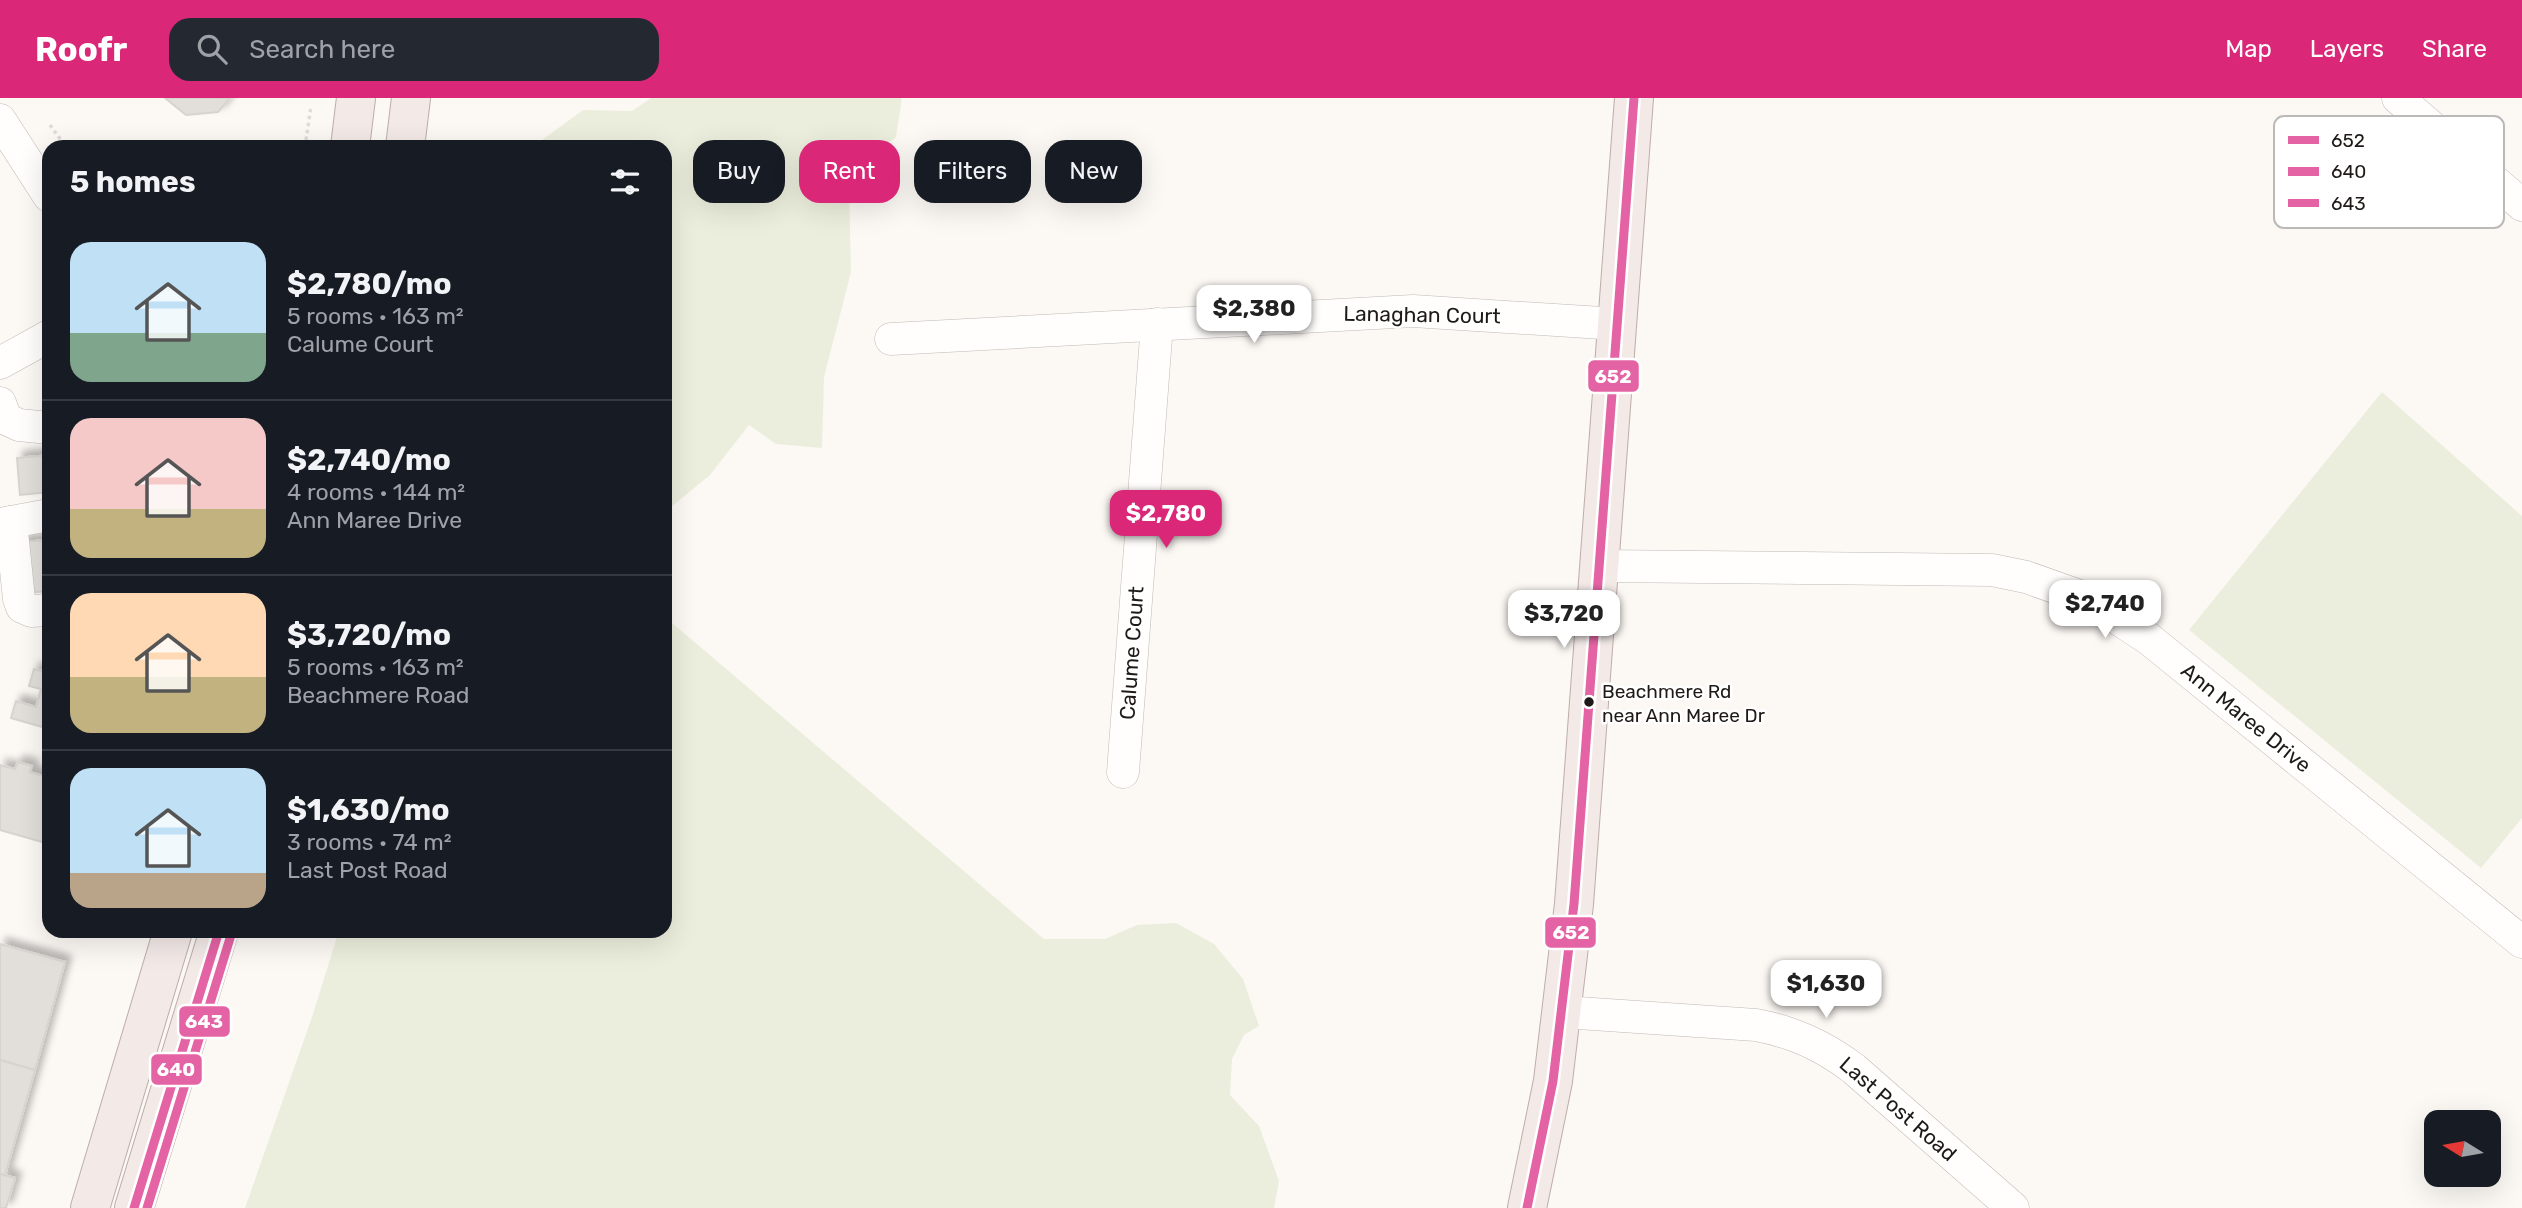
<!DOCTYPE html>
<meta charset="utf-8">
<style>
:root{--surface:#171b24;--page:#242831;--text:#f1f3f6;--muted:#9ea1a6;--line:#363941;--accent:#db2777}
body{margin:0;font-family:Rubik,sans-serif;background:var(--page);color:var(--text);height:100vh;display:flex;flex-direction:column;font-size:26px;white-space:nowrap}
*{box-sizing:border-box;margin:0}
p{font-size:23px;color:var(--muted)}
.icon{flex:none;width:38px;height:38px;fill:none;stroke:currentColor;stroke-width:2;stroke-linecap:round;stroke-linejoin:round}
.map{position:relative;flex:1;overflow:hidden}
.side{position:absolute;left:42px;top:42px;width:630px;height:798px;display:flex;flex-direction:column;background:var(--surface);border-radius:21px;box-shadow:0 7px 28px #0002}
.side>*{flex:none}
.hud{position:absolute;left:693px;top:42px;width:665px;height:63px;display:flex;gap:14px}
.needle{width:46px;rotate:281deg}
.fabs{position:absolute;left:2424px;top:1012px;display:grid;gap:14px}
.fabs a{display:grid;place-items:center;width:77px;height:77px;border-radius:14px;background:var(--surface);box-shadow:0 7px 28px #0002;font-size:35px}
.price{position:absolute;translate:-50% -60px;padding:0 16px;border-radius:14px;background:#fff;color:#222;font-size:23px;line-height:46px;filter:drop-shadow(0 2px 4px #0008)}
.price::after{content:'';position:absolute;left:50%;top:42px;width:21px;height:16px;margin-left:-10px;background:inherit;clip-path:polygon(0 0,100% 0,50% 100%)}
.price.active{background:var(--accent);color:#fff}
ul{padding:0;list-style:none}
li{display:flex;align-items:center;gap:21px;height:175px;padding:0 28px}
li+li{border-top:2px solid var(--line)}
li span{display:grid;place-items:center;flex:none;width:196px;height:140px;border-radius:21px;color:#555}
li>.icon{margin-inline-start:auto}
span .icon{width:84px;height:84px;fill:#fffc;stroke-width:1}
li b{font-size:30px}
h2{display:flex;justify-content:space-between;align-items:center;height:84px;padding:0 28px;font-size:30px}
.pill{padding:0 24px;border-radius:21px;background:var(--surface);box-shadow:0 7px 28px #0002;font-size:24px;line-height:63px}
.pill.active{background:var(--accent);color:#fff}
header{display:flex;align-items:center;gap:42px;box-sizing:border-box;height:98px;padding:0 35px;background:var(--accent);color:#fff}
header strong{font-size:33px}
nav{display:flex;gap:38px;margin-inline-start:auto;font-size:24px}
.search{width:490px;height:63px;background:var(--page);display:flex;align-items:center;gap:18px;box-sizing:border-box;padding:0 24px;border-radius:21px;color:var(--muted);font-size:26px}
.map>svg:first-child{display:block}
.green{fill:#eceedd}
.building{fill:#e2deda;stroke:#d7d3cf;stroke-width:2;filter:url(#shadow)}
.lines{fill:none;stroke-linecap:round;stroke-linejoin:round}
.minor-casing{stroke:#bebab7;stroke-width:33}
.major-casing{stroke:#bdada9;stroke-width:40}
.path{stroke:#dddcda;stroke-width:3.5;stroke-dasharray:3.5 3.5;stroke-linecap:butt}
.minor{stroke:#fffefd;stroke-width:32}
.major{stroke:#f3eae8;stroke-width:38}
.bus-1-casing{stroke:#fff;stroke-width:14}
.bus-2-casing{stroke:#fff;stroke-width:14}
.bus-3-casing{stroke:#fff;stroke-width:14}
.bus-1{stroke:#e463a4;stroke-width:9}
.bus-2{stroke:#e463a4;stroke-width:9}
.bus-3{stroke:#e463a4;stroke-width:9}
.bus-dot{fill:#1f1a17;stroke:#fff;stroke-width:2.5}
.labels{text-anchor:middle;stroke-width:5;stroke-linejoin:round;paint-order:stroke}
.bus-label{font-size:19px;fill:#1f1a17;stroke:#fff;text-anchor:start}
.street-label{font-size:21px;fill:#1f1a17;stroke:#fff}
.key{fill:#fff;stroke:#bcbab9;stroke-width:2}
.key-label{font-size:19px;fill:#1f1a17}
.line-badge{stroke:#fff;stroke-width:2.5}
.badge-label{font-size:19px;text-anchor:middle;font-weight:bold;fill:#fff}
</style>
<header>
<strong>Roofr</strong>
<div class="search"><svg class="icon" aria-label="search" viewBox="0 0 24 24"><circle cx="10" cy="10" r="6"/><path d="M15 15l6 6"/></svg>Search here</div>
<nav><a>Map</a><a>Layers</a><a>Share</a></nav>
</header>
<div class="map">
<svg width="2522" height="1110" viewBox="0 0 2522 1110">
<defs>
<filter id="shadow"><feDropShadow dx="6" dy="-6" stdDeviation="3.5" flood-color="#0004"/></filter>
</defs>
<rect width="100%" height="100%" fill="#fcf8f4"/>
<g class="green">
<polygon points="651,0 902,0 896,39 875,57 849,88 851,174 824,279 822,350 776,346 749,327 710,377 665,414 665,49 537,49 538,45 583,12 632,13"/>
<polygon points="2382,294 2522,418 2522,720 2481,770 2189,532"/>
<polygon points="665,519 1044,841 1105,841 1137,827 1176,825 1214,846 1243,881 1259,928 1244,937 1232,961 1230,997 1259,1028 1279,1083 1274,1110 245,1110 312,919 339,833 665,833"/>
</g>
<g class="building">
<polygon points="165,0 230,0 218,14 186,17"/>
<polygon points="49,357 49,394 20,397 17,360"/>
<polygon points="49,442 49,493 24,495 20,444"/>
<polygon points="34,571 49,575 49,631 11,620 16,603 36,609 41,591 29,588"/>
<polygon points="18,664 32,668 30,674 49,680 49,746 0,732 0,667 15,671"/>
<polygon points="0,846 65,864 35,972 0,962"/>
<polygon points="0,962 35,972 5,1077 0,1076"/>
<polygon points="0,1076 15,1080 6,1110 0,1110"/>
</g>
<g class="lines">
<defs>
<g id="minor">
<polyline points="2398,0 2522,107"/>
<polyline points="0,22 49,98"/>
<polyline points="891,241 1413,213 1618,226"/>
<polyline points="0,265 49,238"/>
<polyline points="0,305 6,321 19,327 49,330"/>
<polyline points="11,424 19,501 22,509 31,513 49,512"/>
<polyline points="0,426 49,417"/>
<polyline points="1600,468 1992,472 2026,479 2088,501 2149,541 2522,844"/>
<polyline points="1123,674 1157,226"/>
<path d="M1563,914L1756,927C1794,934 1824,948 1854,971L2013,1110"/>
</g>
<g id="major">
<polyline points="350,49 356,0"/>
<polyline points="405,49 411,0"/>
<polyline points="90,1110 173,833"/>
<polyline points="134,1110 219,833"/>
<polyline points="1527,1110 1553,983 1574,806 1634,0"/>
</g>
</defs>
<use href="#minor" class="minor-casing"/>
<use href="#major" class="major-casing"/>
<g class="path">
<polyline points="50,27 66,49"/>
<polyline points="305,49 311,8"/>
</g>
<use href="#minor" class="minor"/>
<use href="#major" class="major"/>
<defs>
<polyline id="bus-1" points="1527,1110 1553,983 1574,806 1634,0"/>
<polyline id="bus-2" points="134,1110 219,833"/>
<polyline id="bus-3" points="147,1110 231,837"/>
</defs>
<use href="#bus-1" class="bus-1-casing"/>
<use href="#bus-2" class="bus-2-casing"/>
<use href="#bus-3" class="bus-3-casing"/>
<use href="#bus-1" class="bus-1"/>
<use href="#bus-2" class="bus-2"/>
<use href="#bus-3" class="bus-3"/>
</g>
<circle class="bus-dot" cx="1589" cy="604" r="6"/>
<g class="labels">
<g class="bus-label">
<text x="1602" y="600">Beachmere Rd<tspan x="1602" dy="24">near Ann Maree Dr</tspan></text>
</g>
<g class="street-label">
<text transform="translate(1422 217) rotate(1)" y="7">Lanaghan Court</text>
<text transform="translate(1132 555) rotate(-86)" y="7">Calume Court</text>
<text transform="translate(2246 620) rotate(39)" y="7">Ann Maree Drive</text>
<text transform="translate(1898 1011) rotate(41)" y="7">Last Post Road</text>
</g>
</g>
<rect x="2274" y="18" width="230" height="112" rx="10" class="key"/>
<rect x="2288" y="38" width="31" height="8" fill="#e463a4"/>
<rect x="2288" y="69" width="31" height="9" fill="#e463a4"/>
<rect x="2288" y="101" width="31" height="8" fill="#e463a4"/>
<g class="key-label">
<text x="2331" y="49">652</text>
<text x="2331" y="80">640</text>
<text x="2331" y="112">643</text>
</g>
<g class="line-badge">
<rect x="1587" y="261" width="53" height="34" rx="7" fill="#e463a4"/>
<rect x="1544" y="818" width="53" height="33" rx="7" fill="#e463a4"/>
<rect x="178" y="907" width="53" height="33" rx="7" fill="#e463a4"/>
<rect x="150" y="955" width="53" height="33" rx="7" fill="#e463a4"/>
</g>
<g class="badge-label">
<text x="1613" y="285">652</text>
<text x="1571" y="841">652</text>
<text x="204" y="930">643</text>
<text x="176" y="978">640</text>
</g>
</svg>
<div class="fabs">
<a><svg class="needle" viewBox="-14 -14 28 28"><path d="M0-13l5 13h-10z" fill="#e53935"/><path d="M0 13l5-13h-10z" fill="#9ea1a6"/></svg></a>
</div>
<b class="price" style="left:1254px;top:247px">$2,380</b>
<b class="price active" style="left:1166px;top:452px">$2,780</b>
<b class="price" style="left:2105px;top:542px">$2,740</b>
<b class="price" style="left:1564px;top:552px">$3,720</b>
<b class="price" style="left:1826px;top:922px">$1,630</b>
<div class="hud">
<a class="pill">Buy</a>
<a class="pill active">Rent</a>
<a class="pill">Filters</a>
<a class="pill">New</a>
</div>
<section class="side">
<h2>5 homes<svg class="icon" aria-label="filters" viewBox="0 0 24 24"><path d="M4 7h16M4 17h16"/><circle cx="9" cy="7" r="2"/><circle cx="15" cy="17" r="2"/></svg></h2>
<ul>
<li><span style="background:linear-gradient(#bfe0f5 65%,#7fa58c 0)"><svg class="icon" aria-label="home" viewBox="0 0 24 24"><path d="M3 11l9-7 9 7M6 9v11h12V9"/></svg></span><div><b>$2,780/mo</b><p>5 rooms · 163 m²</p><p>Calume Court</p></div></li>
<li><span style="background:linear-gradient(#f6c9c9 65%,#c2b280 0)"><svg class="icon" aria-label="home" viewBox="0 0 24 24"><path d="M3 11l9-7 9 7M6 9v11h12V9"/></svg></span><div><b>$2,740/mo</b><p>4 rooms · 144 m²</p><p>Ann Maree Drive</p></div></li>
<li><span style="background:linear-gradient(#ffd9b3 60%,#c2b280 0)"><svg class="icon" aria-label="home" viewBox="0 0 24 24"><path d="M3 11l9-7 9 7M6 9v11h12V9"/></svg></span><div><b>$3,720/mo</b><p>5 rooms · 163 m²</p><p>Beachmere Road</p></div></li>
<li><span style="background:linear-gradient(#bfe0f5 75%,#b9a48a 0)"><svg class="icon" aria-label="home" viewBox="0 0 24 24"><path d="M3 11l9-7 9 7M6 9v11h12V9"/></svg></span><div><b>$1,630/mo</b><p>3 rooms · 74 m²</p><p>Last Post Road</p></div></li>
</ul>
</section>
</div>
